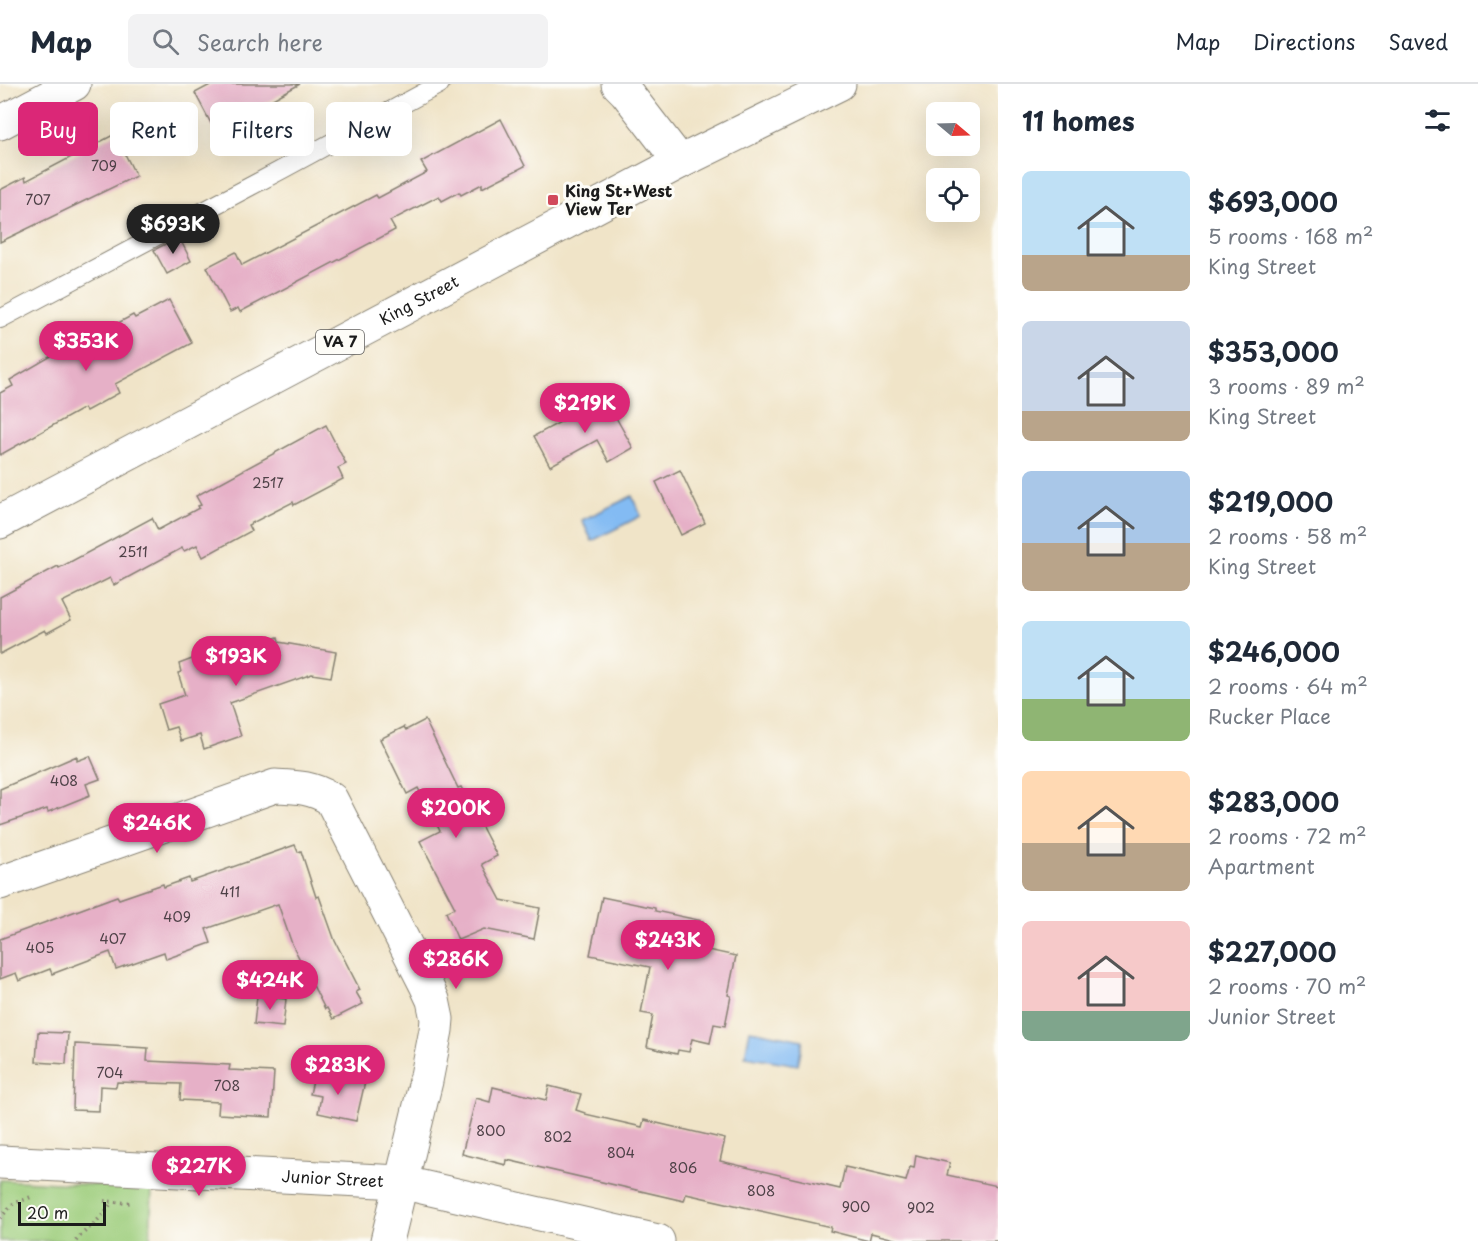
<!DOCTYPE html>
<meta charset="utf-8">
<style>
:root{--surface:#fff;--page:#f2f2f3;--text:#1f2937;--muted:#747a83;--line:#e0e1e3;--accent:#db2777}
body{margin:0;font-family:"Playpen Sans",sans-serif;background:var(--page);color:var(--text);height:100vh;display:flex;flex-direction:column;font-size:22px;white-space:nowrap}
*{box-sizing:border-box;margin:0}
p{font-size:20px;color:var(--muted)}
.icon{flex:none;width:33px;height:33px;fill:none;stroke:currentColor;stroke-width:2;stroke-linecap:round;stroke-linejoin:round}
.map{position:relative;flex:1;overflow:hidden}
.panel{display:flex;flex-direction:column;background:var(--surface);width:480px}
.panel>*{flex:none}
.hud{position:absolute;left:18px;top:18px;width:570px;height:54px;display:flex;gap:12px}
.needle{width:39px;rotate:109deg}
.buttons{position:absolute;left:926px;top:18px;display:grid;gap:12px}
.buttons a{display:grid;place-items:center;width:54px;height:54px;border-radius:9px;background:var(--surface);box-shadow:0 6px 24px #0002;font-size:30px}
.scale{position:absolute;left:18px;bottom:15px;width:88px;box-sizing:border-box;padding-left:6px;border:3px solid #1c1c1c;border-top:0;font-size:16px;line-height:21px;white-space:nowrap;color:#1c1c1c;-webkit-text-stroke:4px #fdfcf7;paint-order:stroke}
.price{position:absolute;translate:-50% -51px;padding:0 14px;border-radius:21px;background:var(--accent);color:#fff;font-size:20px;line-height:39px;filter:drop-shadow(0 2px 3px #0008)}
.price::after{content:'';position:absolute;left:50%;top:36px;width:18px;height:14px;margin-left:-9px;background:inherit;clip-path:polygon(0 0,100% 0,50% 100%)}
.price.current{background:#222;color:#fff}
ul{padding:0;list-style:none}
li{display:flex;align-items:center;gap:18px;height:150px;padding:0 24px}
li span{display:grid;place-items:center;flex:none;width:168px;height:120px;border-radius:9px;color:#555}
li>.icon{margin-inline-start:auto}
span .icon{width:72px;height:72px;fill:#fffc;stroke-width:1}
li b{font-size:26px}
h2{display:flex;justify-content:space-between;align-items:center;height:72px;padding:0 24px;font-size:26px}
.pill{padding:0 21px;border-radius:9px;background:var(--surface);box-shadow:0 6px 24px #0002;font-size:21px;line-height:54px}
.pill.current{background:var(--accent);color:#fff}
header{display:flex;align-items:center;gap:36px;box-sizing:border-box;height:84px;padding:0 30px;background:var(--surface);border-bottom:2px solid var(--line)}
header strong{font-size:28px}
nav{display:flex;gap:33px;margin-inline-start:auto;font-size:21px}
.search{width:420px;height:54px;background:var(--page);display:flex;align-items:center;gap:15px;box-sizing:border-box;padding:0 21px;border-radius:9px;color:var(--muted);font-size:22px}
main{display:flex;flex:1;min-height:0}
.map>svg:first-child{display:block}
.green{fill:#9dcd7c;stroke:#5c744c;stroke-width:1.5}
.water{fill:#83bbf3;stroke:#506c88;stroke-width:1.5}
.building{fill:#e6b0c7}
.lines{fill:none;stroke-linecap:round;stroke-linejoin:round}
.lane-casing{stroke:#868072;stroke-width:20}
.street-casing{stroke:#868072;stroke-width:35}
.primary-casing{stroke:#868072;stroke-width:35}
.path{stroke:#868072;stroke-width:4;stroke-dasharray:1.5 4.5;stroke-linecap:butt}
.lane{stroke:#fff;stroke-width:18}
.street{stroke:#fff;stroke-width:33}
.primary{stroke:#fff;stroke-width:33}
.poi-dot{fill:#d1495b;stroke:#fdfcf7;stroke-width:2}
.labels{text-anchor:middle;stroke-width:6;stroke-linejoin:round;paint-order:stroke}
.number-label{font-size:14px;fill:#4e4147}
.shield{fill:#fdfcf7;stroke:#605f5e;stroke-width:1.5}
.shield-label{font-size:15px;font-weight:bold;fill:#1c1c1c}
.poi-label{font-size:16px;font-weight:bold;fill:#1c1c1c;stroke:#fdfcf7;text-anchor:start}
.street-label{font-size:16px;fill:#1c1c1c;stroke:#fdfcf7}
</style>
<header>
<strong>Map</strong>
<div class="search"><svg class="icon" aria-label="search" viewBox="0 0 24 24"><circle cx="10" cy="10" r="6"/><path d="M15 15l6 6"/></svg>Search here</div>
<nav><a>Map</a><a>Directions</a><a>Saved</a></nav>
</header>
<main>
<div class="map">
<svg width="998" height="1157" viewBox="0 0 998 1157">
<rect width="100%" height="100%" fill="#fdfcf7"/>
<filter id="ink" filterUnits="userSpaceOnUse"><feTurbulence type="fractalNoise" baseFrequency=".0167" numOctaves="2"/><feDisplacementMap in="SourceGraphic" scale="12" xChannelSelector="R" yChannelSelector="G"/><feConvolveMatrix kernelMatrix="1 2 1 2 8 2 1 2 1" color-interpolation-filters="sRGB"/></filter>
<filter id="wash" filterUnits="userSpaceOnUse"><feTurbulence type="fractalNoise" baseFrequency=".008" numOctaves="4" result="noise"/><feDisplacementMap in="SourceGraphic" scale="24" xChannelSelector="R" yChannelSelector="G"/><feGaussianBlur stdDeviation="1.35" result="paint"/><feColorMatrix in="noise" values="0 0 0 0 0 0 0 0 0 0 0 0 0 0 0 0 0 1.4 0 .05"/><feComposite in="paint" operator="in"/></filter>
<g filter="url(#wash)">
<rect width="100%" height="100%" fill="#f0e4c8"/>
<polygon class="green" points="0,1096 152,1104 150,1157 0,1157"/>
<g class="water">
<polygon points="632,412 641,432 592,457 582,436"/>
<polygon points="750,946 803,956 798,981 745,972"/>
</g>
<g id="blocks">
<g class="building">
<polygon points="212,0 300,0 260,22 266,34 245,46 239,34 215,47 195,9"/>
<polygon points="501,35 525,82 482,104 482,100 461,111 459,108 442,117 439,112 390,137 395,146 240,228 238,224 230,228 207,183 236,168 242,181 376,111 378,114 427,88 421,78"/>
<polygon points="115,50 136,92 0,158 0,106 25,93 26,97"/>
<polygon points="179,153 191,177 167,190 154,166"/>
<polygon points="169,216 192,259 115,300 119,309 86,327 84,324 0,371 0,309 13,302 10,296 55,270 51,262 85,244 90,254 133,231 135,234"/>
<polygon points="605,314 633,364 609,378 597,356 550,382 534,352"/>
<polygon points="326,341 346,380 338,384 343,395 294,421 293,418 248,441 251,447 203,473 197,461 184,467 182,464 114,501 110,494 62,518 71,536 47,549 45,546 0,570 0,513 58,482 59,484 152,434 158,446 199,424 198,422 201,421 196,412"/>
<polygon points="680,386 705,439 681,451 656,398"/>
<polygon points="278,553 279,558 336,568 331,593 312,590 230,619 241,652 204,665 200,651 181,657 176,643 166,646 158,620 185,611 178,589 181,588 179,580 200,572 203,582 258,565 256,560"/>
<polygon points="425,636 458,704 461,703 497,772 482,780 501,816 540,824 534,855 484,845 458,856 446,828 455,824 420,757 440,747 418,704 407,710 380,655 404,643 406,646"/>
<polygon points="77,672 77,677 90,672 100,695 86,700 90,711 48,728 47,725 0,741 0,705"/>
<polygon points="295,761 298,768 301,767 316,813 319,812 335,857 360,906 356,908 363,920 333,935 327,924 325,925 292,860 278,820 206,845 211,859 166,875 164,868 116,885 110,868 52,890 50,885 19,897 16,889 0,895 0,855 117,812 119,815 163,800 164,803 189,794 190,798"/>
<polygon points="602,813 655,824 655,827 703,837 698,864 736,872 728,911 731,912 725,942 714,940 710,959 692,955 689,968 678,966 677,970 647,963 653,931 641,929 650,883 590,871"/>
<polygon points="257,912 286,915 283,943 254,940"/>
<polygon points="38,948 68,949 66,980 36,978"/>
<polygon points="75,960 148,964 147,977 230,981 229,986 274,988 271,1033 218,1030 219,1018 180,1016 181,1000 117,998 116,1003 100,1002 99,1027 73,1026"/>
<polygon points="315,988 365,998 356,1037 318,1029 321,1012 310,1010"/>
<polygon points="549,1002 581,1010 576,1026 585,1029 585,1030 642,1043 644,1036 725,1055 720,1077 840,1105 845,1083 906,1097 910,1083 914,1084 916,1071 950,1079 947,1091 998,1102 998,1157 902,1157 871,1149 869,1157 830,1147 831,1143 686,1110 684,1117 507,1076 506,1081 462,1070 476,1014 490,1018 493,1003 546,1016"/>
</g>
</g>
</g>
<g filter="url(#ink)">
<use href="#blocks" fill-opacity="0" stroke="#868072" stroke-width="1.5"/>
<g class="lines">
<defs>
<polyline id="lane" points="0,235 283,85 440,0"/>
<g id="street">
<polyline points="618,0 626,8 680,78"/>
<polyline points="0,39 74,0"/>
<path d="M0,799L275,702C298,703 311,703 331,715L426,901L433,916L437,935L436,946L426,997L387,1157"/>
<path id="s1" d="M0,1078L400,1098L658,1157"/>
</g>
<g id="primary">
<path id="s2" d="M0,438L680,78L839,0"/>
</g>
</defs>
<use href="#lane" class="lane-casing"/>
<use href="#street" class="street-casing"/>
<use href="#primary" class="primary-casing"/>
<g class="path">
<polyline points="104,1117 127,1119 132,1118"/>
<polyline points="0,1134 13,1120 31,1113"/>
<path d="M76,1157C87,1143 104,1135 111,1118"/>
</g>
<use href="#lane" class="lane"/>
<use href="#street" class="street"/>
<use href="#primary" class="primary"/>
</g>
</g>
<rect class="poi-dot" x="547" y="110" width="12" height="12" rx="3"/>
<g class="labels">
<g class="number-label">
<text x="104" y="87">709</text>
<text x="38" y="121">707</text>
<text x="268" y="404">2517</text>
<text x="133" y="473">2511</text>
<text x="64" y="702">408</text>
<text x="230" y="813">411</text>
<text x="177" y="838">409</text>
<text x="113" y="860">407</text>
<text x="40" y="869">405</text>
<text x="110" y="994">704</text>
<text x="227" y="1007">708</text>
<text x="491" y="1052">800</text>
<text x="558" y="1058">802</text>
<text x="621" y="1074">804</text>
<text x="683" y="1089">806</text>
<text x="761" y="1112">808</text>
<text x="856" y="1128">900</text>
<text x="921" y="1129">902</text>
</g>
<rect class="shield" x="316" y="246" width="48" height="24" rx="4.5"/>
<g class="shield-label">
<text x="340" y="263">VA 7</text>
</g>
<g class="poi-label">
<text x="565" y="113">King St+West<tspan x="565" dy="18">View Ter</tspan></text>
</g>
<g class="street-label">
<text dy="6" stroke="none"><textPath href="#s2" startOffset="474">King Street</textPath></text>
<text dy="6" stroke="none"><textPath href="#s1" startOffset="333">Junior Street</textPath></text>
</g>
</g>
</svg>
<div class="buttons">
<a><svg class="needle" viewBox="-14 -14 28 28"><path d="M0-13l5 13h-10z" fill="#e53935"/><path d="M0 13l5-13h-10z" fill="#747a83"/></svg></a>
<a><svg class="icon" aria-label="locate" viewBox="0 0 24 24"><circle cx="12" cy="12" r="6"/><path d="M12 2v4M12 18v4M2 12h4M18 12h4"/></svg></a>
</div>
<div class="scale">20 m</div>
<b class="price current" style="left:173px;top:171px">$693K</b>
<b class="price" style="left:86px;top:288px">$353K</b>
<b class="price" style="left:585px;top:350px">$219K</b>
<b class="price" style="left:236px;top:603px">$193K</b>
<b class="price" style="left:456px;top:755px">$200K</b>
<b class="price" style="left:157px;top:770px">$246K</b>
<b class="price" style="left:668px;top:887px">$243K</b>
<b class="price" style="left:456px;top:906px">$286K</b>
<b class="price" style="left:270px;top:927px">$424K</b>
<b class="price" style="left:338px;top:1012px">$283K</b>
<b class="price" style="left:199px;top:1113px">$227K</b>
<div class="hud">
<a class="pill current">Buy</a>
<a class="pill">Rent</a>
<a class="pill">Filters</a>
<a class="pill">New</a>
</div>
</div>
<section class="panel">
<h2>11 homes<svg class="icon" aria-label="filters" viewBox="0 0 24 24"><path d="M4 7h16M4 17h16"/><circle cx="9" cy="7" r="2"/><circle cx="15" cy="17" r="2"/></svg></h2>
<ul>
<li><span style="background:linear-gradient(#bfe0f5 70%,#b9a48a 0)"><svg class="icon" aria-label="home" viewBox="0 0 24 24"><path d="M3 11l9-7 9 7M6 9v11h12V9"/></svg></span><div><b>$693,000</b><p>5 rooms · 168 m²</p><p>King Street</p></div></li>
<li><span style="background:linear-gradient(#c9d6e8 75%,#b9a48a 0)"><svg class="icon" aria-label="home" viewBox="0 0 24 24"><path d="M3 11l9-7 9 7M6 9v11h12V9"/></svg></span><div><b>$353,000</b><p>3 rooms · 89 m²</p><p>King Street</p></div></li>
<li><span style="background:linear-gradient(#a9c7e8 60%,#b9a48a 0)"><svg class="icon" aria-label="home" viewBox="0 0 24 24"><path d="M3 11l9-7 9 7M6 9v11h12V9"/></svg></span><div><b>$219,000</b><p>2 rooms · 58 m²</p><p>King Street</p></div></li>
<li><span style="background:linear-gradient(#bfe0f5 65%,#8fb573 0)"><svg class="icon" aria-label="home" viewBox="0 0 24 24"><path d="M3 11l9-7 9 7M6 9v11h12V9"/></svg></span><div><b>$246,000</b><p>2 rooms · 64 m²</p><p>Rucker Place</p></div></li>
<li><span style="background:linear-gradient(#ffd9b3 60%,#b9a48a 0)"><svg class="icon" aria-label="home" viewBox="0 0 24 24"><path d="M3 11l9-7 9 7M6 9v11h12V9"/></svg></span><div><b>$283,000</b><p>2 rooms · 72 m²</p><p>Apartment</p></div></li>
<li><span style="background:linear-gradient(#f6c9c9 75%,#7fa58c 0)"><svg class="icon" aria-label="home" viewBox="0 0 24 24"><path d="M3 11l9-7 9 7M6 9v11h12V9"/></svg></span><div><b>$227,000</b><p>2 rooms · 70 m²</p><p>Junior Street</p></div></li>
</ul>
</section>
</main>
